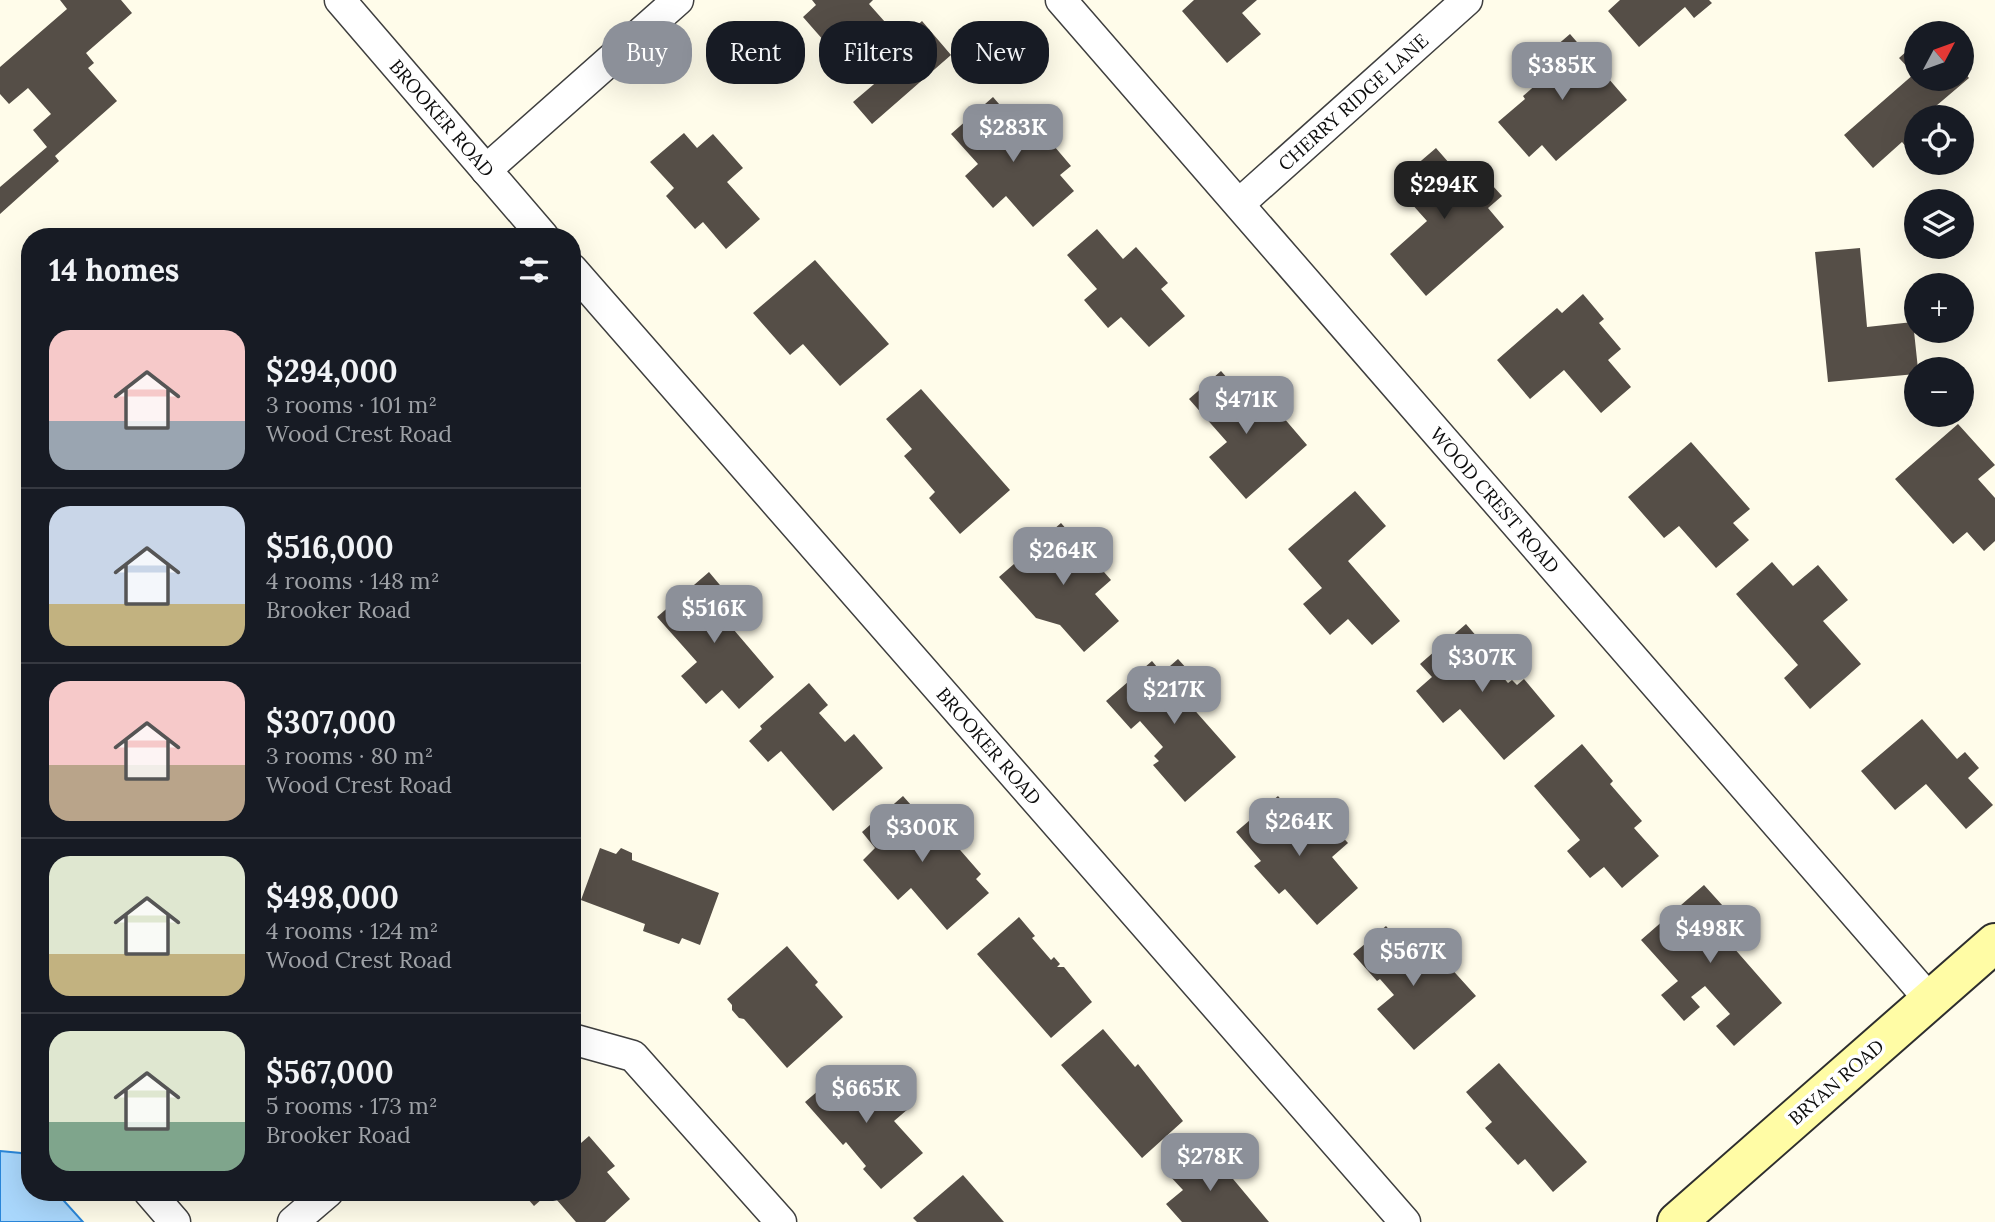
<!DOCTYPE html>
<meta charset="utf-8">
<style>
:root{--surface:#171b24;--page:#20242c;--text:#f1f3f6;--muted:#9ea1a6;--line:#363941;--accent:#8c9099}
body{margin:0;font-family:Lora,serif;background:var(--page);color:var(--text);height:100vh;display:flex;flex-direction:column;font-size:26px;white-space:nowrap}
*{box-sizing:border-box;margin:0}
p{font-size:23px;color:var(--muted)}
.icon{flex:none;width:38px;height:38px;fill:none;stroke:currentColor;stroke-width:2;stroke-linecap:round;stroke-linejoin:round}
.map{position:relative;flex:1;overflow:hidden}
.side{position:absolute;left:21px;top:228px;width:560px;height:973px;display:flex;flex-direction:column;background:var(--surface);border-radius:28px;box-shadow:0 7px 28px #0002}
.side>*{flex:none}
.top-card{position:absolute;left:602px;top:21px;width:665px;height:63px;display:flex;gap:14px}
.needle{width:46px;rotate:49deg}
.tools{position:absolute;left:1904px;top:21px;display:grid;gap:14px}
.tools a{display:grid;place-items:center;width:70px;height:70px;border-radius:50%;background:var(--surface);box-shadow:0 7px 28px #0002;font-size:35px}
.price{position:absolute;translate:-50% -60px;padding:0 16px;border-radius:14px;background:var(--accent);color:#fff;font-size:23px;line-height:46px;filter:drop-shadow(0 2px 4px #0008)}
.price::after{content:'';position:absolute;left:50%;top:42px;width:21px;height:16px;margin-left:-10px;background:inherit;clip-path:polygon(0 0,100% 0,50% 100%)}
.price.current{background:#222;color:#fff}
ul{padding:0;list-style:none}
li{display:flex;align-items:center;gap:21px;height:175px;padding:0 28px}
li+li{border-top:2px solid var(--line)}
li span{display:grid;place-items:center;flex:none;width:196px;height:140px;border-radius:21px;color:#555}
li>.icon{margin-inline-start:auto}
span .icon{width:84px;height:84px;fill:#fffc;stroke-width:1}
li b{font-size:30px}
h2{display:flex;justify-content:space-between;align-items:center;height:84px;padding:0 28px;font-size:30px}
.pill{padding:0 24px;border-radius:28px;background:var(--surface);box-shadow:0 7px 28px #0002;font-size:24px;line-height:63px}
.pill.current{background:var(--accent);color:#fff}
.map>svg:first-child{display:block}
.water{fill:#a9d7fc;stroke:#2a86d9;stroke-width:2}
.building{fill:#554e47}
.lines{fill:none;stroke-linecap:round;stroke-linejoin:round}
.street-casing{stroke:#3f3f3f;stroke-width:33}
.secondary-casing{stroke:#2e2e2e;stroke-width:42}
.street{stroke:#fff;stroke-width:30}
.secondary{stroke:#fffca5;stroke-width:38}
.labels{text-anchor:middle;stroke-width:7;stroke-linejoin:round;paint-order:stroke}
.street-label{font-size:19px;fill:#0c0c0c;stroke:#fff}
</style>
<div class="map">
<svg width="1995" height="1222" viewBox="0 0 1995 1222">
<rect width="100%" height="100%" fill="#fffcea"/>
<polygon class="water" points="0,1151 21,1153 30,1163 30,1192 56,1192 83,1222 0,1222"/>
<g class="building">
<polygon points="60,0 121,0 132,13 86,53 94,63 88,68 117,101 55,156 59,161 0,214 0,187 47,147 33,130 51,114 28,88 9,104 0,94 0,67 67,9"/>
<polygon points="812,0 873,0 869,4 901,40 922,21 951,55 872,124 853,102 880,79 873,71 860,82 803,17 816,5"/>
<polygon points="1194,0 1257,0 1242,13 1261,34 1227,63 1182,11"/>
<polygon points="1620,0 1709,0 1712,3 1694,18 1685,7 1639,47 1608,11"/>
<polygon points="1570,34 1627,100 1556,161 1542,145 1529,157 1498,122 1525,99 1523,96 1539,82 1528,70"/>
<polygon points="1916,43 1916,79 1962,79 1962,70 1969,78 1936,106 1946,117 1916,117 1916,142 1908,149 1902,142 1873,168 1844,135 1914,74 1899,58"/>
<polygon points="993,97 1038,149 1049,140 1071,166 1060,175 1074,191 1033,227 1006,196 993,208 965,176 978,164 951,134"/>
<polygon points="684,133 697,148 713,134 743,168 727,182 760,219 726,249 703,222 695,229 666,196 674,188 650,162"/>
<polygon points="1436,148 1470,187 1483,175 1502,196 1488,208 1504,227 1426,296 1390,254 1427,221 1394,184"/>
<polygon points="1097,229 1123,259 1136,247 1168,283 1161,289 1185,316 1149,347 1121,317 1108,328 1084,300 1097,289 1067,255"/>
<polygon points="1860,248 1867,327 1913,322 1918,369 1916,374 1828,382 1815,252"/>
<polygon points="815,260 889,344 840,386 803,344 790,355 753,313"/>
<polygon points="1583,294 1604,319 1599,323 1621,349 1608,360 1631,387 1601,413 1564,370 1530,399 1497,360 1557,308 1562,313"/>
<polygon points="1221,371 1259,414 1271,403 1307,445 1246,499 1209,457 1227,442 1189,399"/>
<polygon points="921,389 1010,490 960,534 929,498 935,492 904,456 912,449 886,419"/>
<polygon points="1958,424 1995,465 1978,479 1995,498 1995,541 1984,551 1967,532 1953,544 1895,479"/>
<polygon points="1691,442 1750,509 1733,523 1749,540 1716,568 1679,526 1664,538 1628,497"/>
<polygon points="1355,491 1386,526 1348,561 1400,621 1372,645 1348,619 1330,635 1303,604 1322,588 1288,549"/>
<polygon points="1061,523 1111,580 1095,594 1119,621 1084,652 1060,625 1036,618 999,577"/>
<polygon points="1772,562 1793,586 1818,565 1848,600 1823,621 1861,664 1810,709 1784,678 1798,665 1736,594"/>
<polygon points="709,572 735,603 725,612 731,620 728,623 774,677 739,709 722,690 706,704 681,676 697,662 657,617"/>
<polygon points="1466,624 1490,652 1485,657 1508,683 1512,680 1517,685 1524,679 1555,716 1504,760 1460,709 1443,723 1416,691 1432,677 1420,664"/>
<polygon points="1178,659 1207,691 1190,705 1236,757 1185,802 1153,765 1159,761 1154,756 1163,747 1140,721 1131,729 1106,701 1152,661 1162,673"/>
<polygon points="809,683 828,705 819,713 845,742 854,734 883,768 833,811 781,751 768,762 749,741 762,729 760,726"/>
<polygon points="1922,719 1957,759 1965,752 1979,768 1968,778 1993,805 1966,829 1926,784 1895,810 1861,771"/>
<polygon points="1582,744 1613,781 1610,784 1642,821 1634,828 1659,856 1622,888 1604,867 1590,878 1567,851 1580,840 1534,786"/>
<polygon points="903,796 949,848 954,843 981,874 976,879 989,893 947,930 911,888 898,900 863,860 875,848 862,832"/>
<polygon points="1278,796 1303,826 1319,812 1348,843 1332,857 1358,888 1317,925 1285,889 1279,894 1254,866 1261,861 1236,832"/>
<polygon points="600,848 616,854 621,848 632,853 632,860 719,893 700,945 682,938 679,944 643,931 645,924 581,900"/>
<polygon points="1704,885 1741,926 1726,939 1782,1003 1734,1046 1716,1026 1730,1014 1705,986 1691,997 1700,1007 1684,1021 1661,995 1678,981 1641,940"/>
<polygon points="1019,917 1035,936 1032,938 1051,960 1054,957 1060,964 1057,967 1064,967 1092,1002 1051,1038 977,954"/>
<polygon points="1386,926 1423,969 1439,955 1476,996 1414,1050 1377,1009 1394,995 1380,979 1377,981 1353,954"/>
<polygon points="787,946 818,982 815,985 843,1017 787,1068 744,1019 739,1018 732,1010 732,1005 727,999"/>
<polygon points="1103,1029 1135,1067 1138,1064 1183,1121 1142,1158 1061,1065"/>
<polygon points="1499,1063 1587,1162 1553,1192 1525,1159 1518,1165 1485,1128 1492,1122 1466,1092"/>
<polygon points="847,1066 876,1099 889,1088 908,1109 894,1121 923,1153 881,1189 863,1169 866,1166 846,1142 843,1145 805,1102"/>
<polygon points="572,1133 581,1143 589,1136 615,1166 607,1172 630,1199 605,1222 576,1222 550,1192 572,1192"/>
<polygon points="1201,1145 1221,1168 1223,1167 1269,1222 1182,1222 1166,1204 1183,1190 1168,1174"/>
<polygon points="963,1175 1004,1222 917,1222 913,1218"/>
<polygon points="522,1192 550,1192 534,1206"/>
</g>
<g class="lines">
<defs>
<g id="street">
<polyline points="340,0 543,236"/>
<polyline points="1061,0 1930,1000"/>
<polyline points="486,170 678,0"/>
<polyline points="1239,204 1467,0"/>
<polyline points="572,269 1405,1222"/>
<polyline points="572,1039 633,1056 781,1222"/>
<polyline points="149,1192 175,1222"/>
<polyline points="293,1222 328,1192"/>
</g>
<polyline id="secondary" points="1677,1222 1995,943"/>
</defs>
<use href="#street" class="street-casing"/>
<use href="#secondary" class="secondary-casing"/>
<use href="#street" class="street"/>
<use href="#secondary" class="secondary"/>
</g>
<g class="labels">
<g class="street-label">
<text transform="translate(1353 102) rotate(-42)" y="7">CHERRY RIDGE LANE</text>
<text transform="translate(442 118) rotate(49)" y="7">BROOKER ROAD</text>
<text transform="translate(1495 500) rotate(49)" y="7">WOOD CREST ROAD</text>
<text transform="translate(989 746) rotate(49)" y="7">BROOKER ROAD</text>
<text transform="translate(1836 1082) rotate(-41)" y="7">BRYAN ROAD</text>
</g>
</g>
</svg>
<div class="tools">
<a><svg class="needle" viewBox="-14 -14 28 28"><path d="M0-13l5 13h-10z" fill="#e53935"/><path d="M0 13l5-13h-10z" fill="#9ea1a6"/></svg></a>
<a><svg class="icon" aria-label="locate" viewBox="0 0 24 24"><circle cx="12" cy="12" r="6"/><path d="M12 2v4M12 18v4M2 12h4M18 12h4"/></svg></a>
<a><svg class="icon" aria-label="layers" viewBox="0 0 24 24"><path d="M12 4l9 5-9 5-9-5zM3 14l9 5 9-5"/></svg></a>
<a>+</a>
<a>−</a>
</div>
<b class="price" style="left:1562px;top:102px">$385K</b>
<b class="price" style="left:1013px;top:164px">$283K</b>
<b class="price current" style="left:1444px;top:221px">$294K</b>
<b class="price" style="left:1246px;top:436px">$471K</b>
<b class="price" style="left:1063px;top:587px">$264K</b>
<b class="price" style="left:714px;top:645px">$516K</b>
<b class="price" style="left:1482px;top:694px">$307K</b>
<b class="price" style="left:1174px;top:726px">$217K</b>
<b class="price" style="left:1299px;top:858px">$264K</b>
<b class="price" style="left:922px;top:864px">$300K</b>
<b class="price" style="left:1710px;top:965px">$498K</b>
<b class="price" style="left:1413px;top:988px">$567K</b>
<b class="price" style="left:866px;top:1125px">$665K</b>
<b class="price" style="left:1210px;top:1193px">$278K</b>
<div class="top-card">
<a class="pill current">Buy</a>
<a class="pill">Rent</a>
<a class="pill">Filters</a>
<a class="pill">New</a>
</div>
<section class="side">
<h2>14 homes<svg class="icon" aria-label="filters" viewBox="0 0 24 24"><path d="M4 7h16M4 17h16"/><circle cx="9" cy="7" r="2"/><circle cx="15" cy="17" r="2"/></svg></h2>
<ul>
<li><span style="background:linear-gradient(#f6c9c9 65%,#9aa5b1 0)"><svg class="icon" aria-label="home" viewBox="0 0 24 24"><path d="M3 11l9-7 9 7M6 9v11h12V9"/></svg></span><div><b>$294,000</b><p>3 rooms · 101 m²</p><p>Wood Crest Road</p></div></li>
<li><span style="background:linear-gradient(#c9d6e8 70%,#c2b280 0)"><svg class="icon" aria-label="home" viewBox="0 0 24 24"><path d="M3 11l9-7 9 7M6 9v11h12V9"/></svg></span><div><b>$516,000</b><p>4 rooms · 148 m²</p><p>Brooker Road</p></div></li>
<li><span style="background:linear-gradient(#f6c9c9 60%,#b9a48a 0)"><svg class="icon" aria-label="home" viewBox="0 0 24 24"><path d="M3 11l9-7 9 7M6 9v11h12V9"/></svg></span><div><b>$307,000</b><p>3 rooms · 80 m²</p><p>Wood Crest Road</p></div></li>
<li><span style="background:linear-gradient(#dfe7d0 70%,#c2b280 0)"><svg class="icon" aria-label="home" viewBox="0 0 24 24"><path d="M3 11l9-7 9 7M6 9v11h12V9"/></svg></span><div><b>$498,000</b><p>4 rooms · 124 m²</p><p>Wood Crest Road</p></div></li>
<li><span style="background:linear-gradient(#dfe7d0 65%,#7fa58c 0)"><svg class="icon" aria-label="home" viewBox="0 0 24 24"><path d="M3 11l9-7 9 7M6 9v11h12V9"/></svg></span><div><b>$567,000</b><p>5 rooms · 173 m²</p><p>Brooker Road</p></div></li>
</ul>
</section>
</div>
